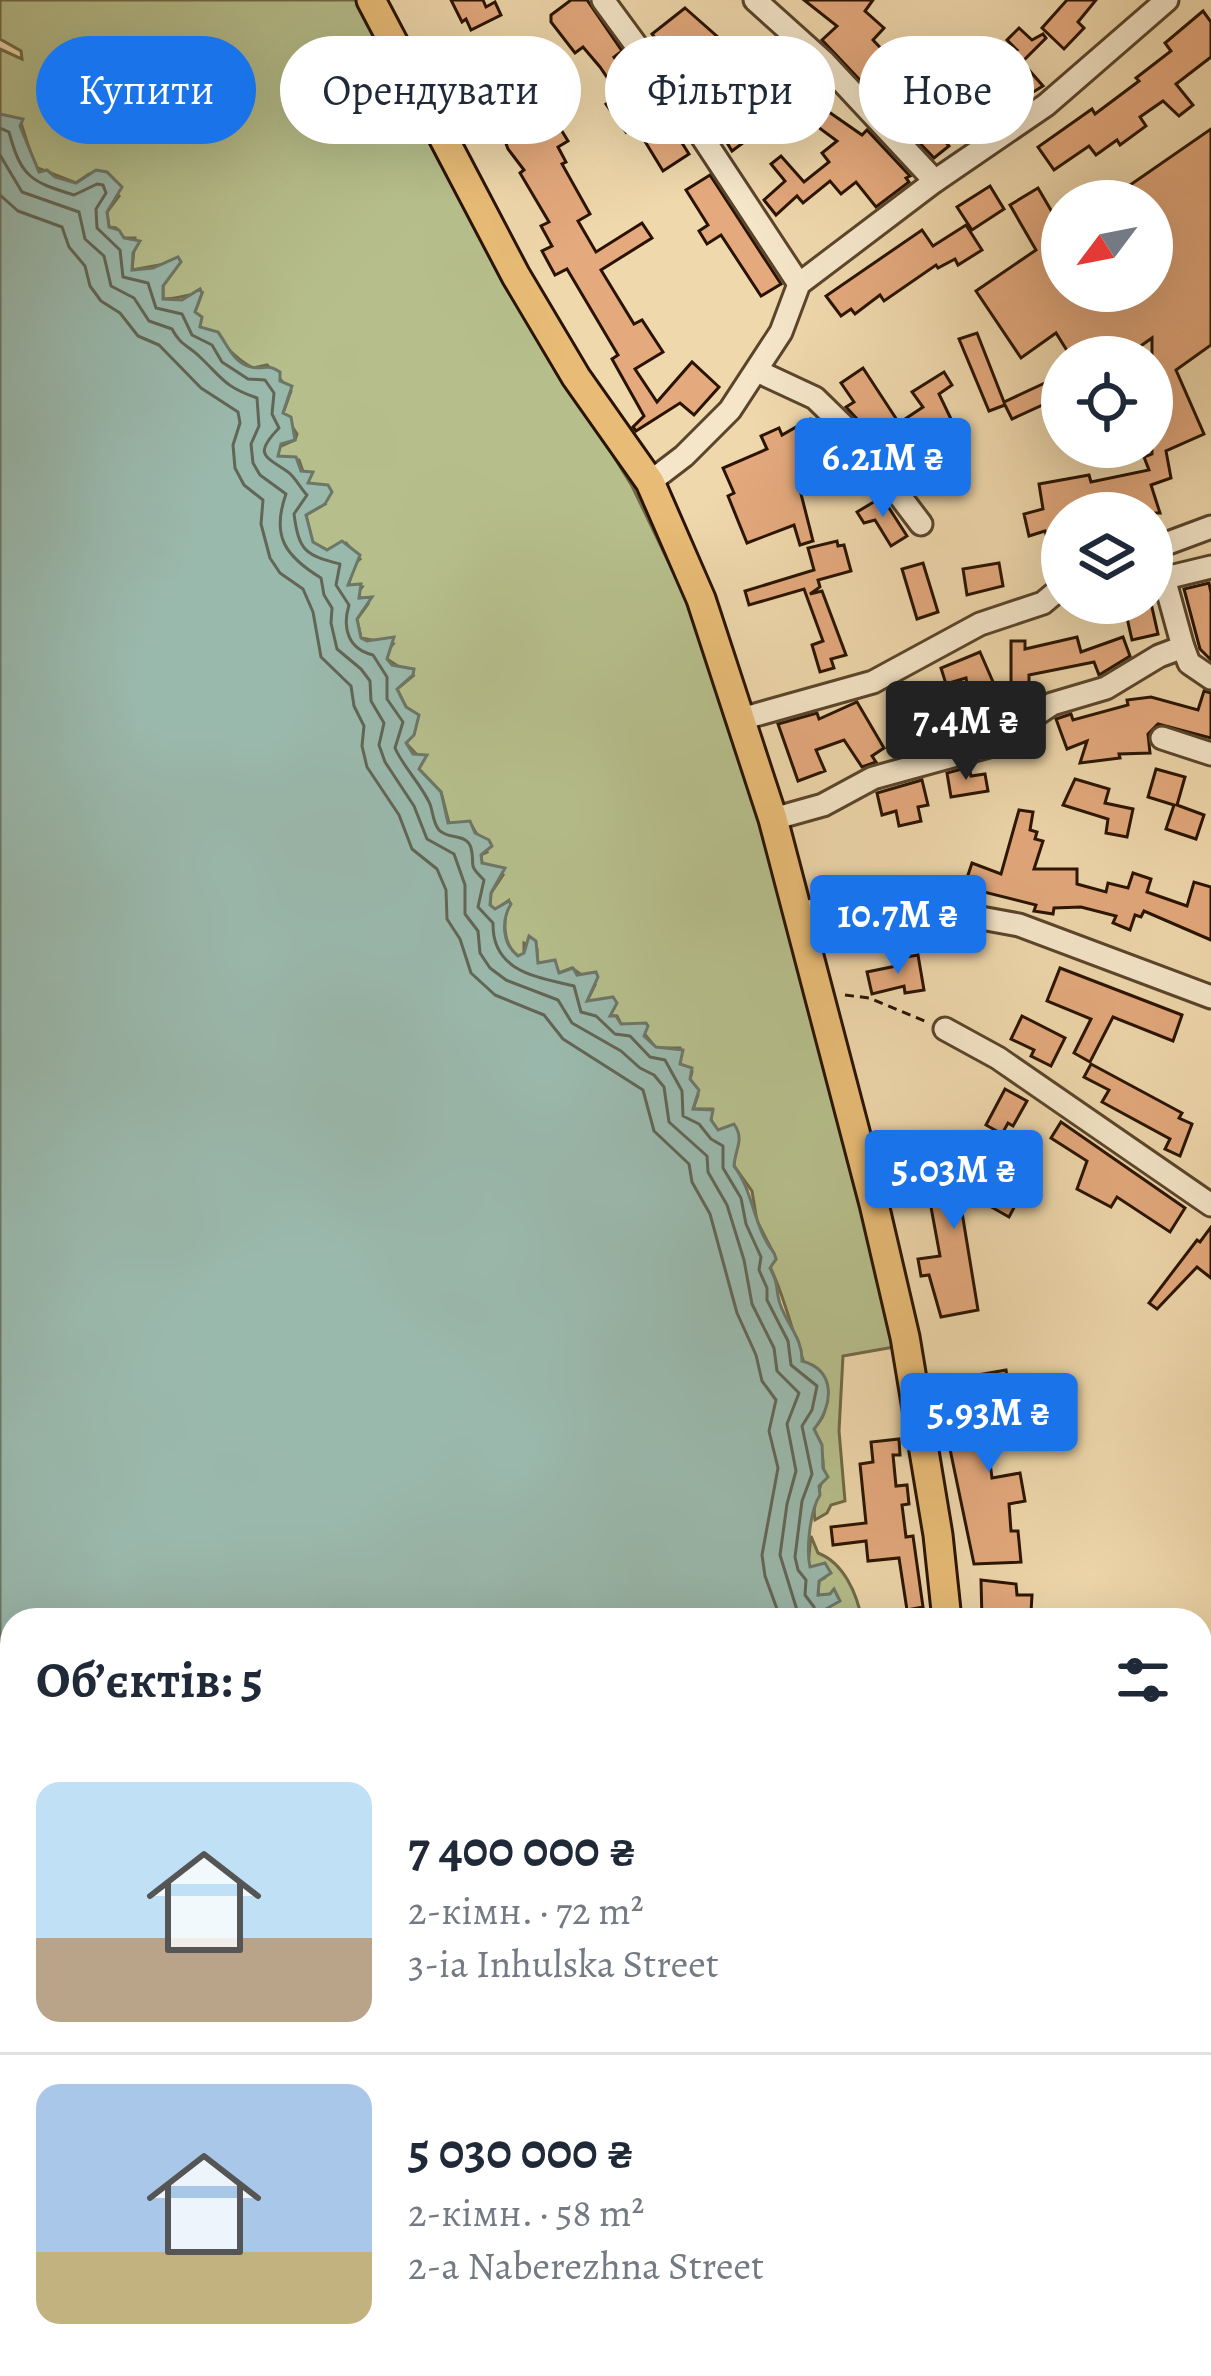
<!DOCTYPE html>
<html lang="uk">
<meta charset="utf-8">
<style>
:root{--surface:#fff;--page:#f2f2f3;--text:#1f2937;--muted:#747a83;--line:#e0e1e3;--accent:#1a73e8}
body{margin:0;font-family:Alegreya,serif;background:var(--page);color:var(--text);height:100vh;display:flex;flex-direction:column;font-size:45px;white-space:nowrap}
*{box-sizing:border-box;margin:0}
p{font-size:39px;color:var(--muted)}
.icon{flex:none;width:66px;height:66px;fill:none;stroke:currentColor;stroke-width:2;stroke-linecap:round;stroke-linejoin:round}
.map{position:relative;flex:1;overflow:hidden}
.sheet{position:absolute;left:0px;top:1608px;width:1212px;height:768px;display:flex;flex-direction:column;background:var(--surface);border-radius:36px 36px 0 0;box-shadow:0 12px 48px #0002}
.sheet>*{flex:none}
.guide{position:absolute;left:36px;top:36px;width:1140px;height:108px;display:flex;gap:24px}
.needle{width:78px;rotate:238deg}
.fabs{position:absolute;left:1041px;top:180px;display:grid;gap:24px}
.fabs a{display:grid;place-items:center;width:132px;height:132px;border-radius:50%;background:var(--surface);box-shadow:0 12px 48px #0002;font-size:60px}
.price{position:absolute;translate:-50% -102px;padding:0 27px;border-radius:12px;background:var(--accent);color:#fff;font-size:39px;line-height:78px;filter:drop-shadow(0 3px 6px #0008)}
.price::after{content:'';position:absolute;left:50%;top:72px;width:36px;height:27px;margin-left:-18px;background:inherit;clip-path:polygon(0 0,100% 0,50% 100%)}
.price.selected{background:#222;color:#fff}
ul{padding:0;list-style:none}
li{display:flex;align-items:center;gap:36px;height:300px;padding:0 36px}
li+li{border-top:3px solid var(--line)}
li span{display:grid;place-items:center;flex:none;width:336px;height:240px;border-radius:24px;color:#555}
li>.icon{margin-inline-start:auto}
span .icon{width:144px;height:144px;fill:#fffc;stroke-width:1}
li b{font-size:51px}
h2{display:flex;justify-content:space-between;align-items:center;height:144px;padding:0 36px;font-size:51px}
.tag{padding:0 42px;border-radius:54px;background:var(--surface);box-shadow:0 12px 48px #0002;font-size:42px;line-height:108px}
.tag.selected{background:var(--accent);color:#fff}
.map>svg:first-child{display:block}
.green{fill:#b6bf8c;stroke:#706946;stroke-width:3}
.water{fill:#9ab9ad;stroke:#6d7768;stroke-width:3}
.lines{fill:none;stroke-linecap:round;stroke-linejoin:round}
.shore{stroke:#626656;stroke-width:3}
.building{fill:#e4a97d;stroke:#291300;stroke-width:3}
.minor-casing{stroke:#5a442b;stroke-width:27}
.major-casing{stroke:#291300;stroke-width:33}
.path{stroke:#291300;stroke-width:3;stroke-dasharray:9 6;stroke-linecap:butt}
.minor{stroke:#f5e6c9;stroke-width:21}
.major{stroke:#e8bc76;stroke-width:27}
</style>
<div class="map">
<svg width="1211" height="2376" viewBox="0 0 1211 2376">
<rect width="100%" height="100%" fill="#efd8ac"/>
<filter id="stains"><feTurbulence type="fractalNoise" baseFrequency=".00167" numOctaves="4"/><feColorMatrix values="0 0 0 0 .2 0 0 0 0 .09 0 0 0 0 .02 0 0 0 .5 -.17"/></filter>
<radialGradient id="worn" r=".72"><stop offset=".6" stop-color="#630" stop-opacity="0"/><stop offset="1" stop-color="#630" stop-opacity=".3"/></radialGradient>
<g class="green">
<path d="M0,0H359L569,384L632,486L691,609L763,821L864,1206L894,1347L843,1356L839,1431L845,1501L831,1505L827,1513L815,1520C812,1504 819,1494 822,1480C826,1461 820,1444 814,1429C820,1421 826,1415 825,1404C825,1388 809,1377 804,1362C792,1333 785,1297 770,1267L776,1259L774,1254L757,1221L752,1191L734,1166L736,1132L730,1128L718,1130L711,1120L712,1109H693L698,1095L690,1079L692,1072L680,1065V1048H656L638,1026L621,1024L617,1016H610V1011L587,1001L595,985L572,968L559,973L556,968L537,963V949L524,943V953L518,956C501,943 504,921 508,901L495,910L490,905L491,893L503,875L482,863L481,855L487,852L472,826L449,823L441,792L419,769L417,755L406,743L414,734L418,715L406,707L397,689L413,676L387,659L386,652L393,644L361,638L357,619L368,604L357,594L362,587L348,586L355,563L360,559L346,543L327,550L312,542L306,515L325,504L307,483L299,460L278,456L277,448L295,440L297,434L283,413L291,391L267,365L253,368C231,358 221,336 200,327L195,312L202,293C186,294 181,299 163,299V286L177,266L170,263L132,270L135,238H124L116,228L109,227L107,212L119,196L89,174L76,183L35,167L21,123L0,114V49L22,59L21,51L0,39Z"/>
<path d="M811,1536L818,1553C844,1563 857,1594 862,1620H828L830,1594L818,1596L819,1581L824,1578L808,1565Z"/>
</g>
<path class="water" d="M0,114L23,119L20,126L39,172L47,170L55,177L76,183L96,170L107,172L122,187L107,212L109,227L119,230L124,238L140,241L133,253L132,270L153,268L178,257L181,262L163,286V299L182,300L200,289L202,293L195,312L202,317L200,327L218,332C227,344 234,364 251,367C265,370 267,363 280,372V381L292,386L283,413L291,417L295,440L281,444L278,456L296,457L301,471L313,472L308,483L328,485L332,492L325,504L306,515L313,542L327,550L342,541L360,555L348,585L361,584L359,598L372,597L357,619L361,638L367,641L394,637L387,659L392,665L414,669L413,675L397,689L406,707L419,715L414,735L406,743L413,754L427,755L419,769L441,792L448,823L470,821L475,833L489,840L492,846L481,855L482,863L505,868L491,893L490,905L495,909L509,901L511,904C501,920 502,944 518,956L524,953L529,936L536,941L538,963L555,960L559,973L573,968L577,975L596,972L598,977L587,1001L613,997L617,1003L610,1016H616L621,1024L646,1023L648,1026L644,1036L656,1047L683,1050L680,1064L692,1068L690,1079L699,1090L693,1109L713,1110L711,1120L718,1130L734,1124C745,1140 735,1148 734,1166C754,1192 753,1227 774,1253L776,1259L770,1268C777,1282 776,1283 778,1296C782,1321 803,1335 802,1361C836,1370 834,1405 814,1429L822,1445L823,1468L828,1477L819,1486L820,1495C810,1510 806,1550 810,1567L825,1563L831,1573L819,1581L818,1595L830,1594L834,1589L840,1601L826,1609L828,1620H12V2364H916L913,2376H0Z"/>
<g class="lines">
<g class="shore">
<path d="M0,128L9,132C21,177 31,182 74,195L97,184L103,185L106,193L96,209L97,228L120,250L123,277L148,283L156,308L182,314L192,335L212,345L222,362L248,379L265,380L274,393L272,414L279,428C253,455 265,456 288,472C295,477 301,489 307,495L294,514C299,553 307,555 340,564L336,585L349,605C342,628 348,649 373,655L387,677V699L403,722L395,748C404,768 421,784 430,804C433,812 433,823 439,830C448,840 467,833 471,848C476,867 466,862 484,880L478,907L493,923C492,972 537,977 574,986L581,1012L596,1016L615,1034L630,1036L650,1057L665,1060L682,1091L683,1116L699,1124L711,1139L723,1146V1168L741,1198L746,1224L761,1257L759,1270L767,1288V1300L788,1341L791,1365L817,1386L812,1410L802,1426L812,1474L802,1501L795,1557L798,1570L806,1580L805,1595L814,1607L816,1620"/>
<path d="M0,155L22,192L79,212L85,239L104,256L111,286L134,298L149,321L172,329C180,345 189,346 200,357C223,379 225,387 257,398L259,426L251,444L253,463L260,475L286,494C271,536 285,556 321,578L324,595L332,608L331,623L337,649L361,669L370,681L371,701L384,723L379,745L385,762L414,806L427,839L454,854L465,885V914L478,931L480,953L490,968L506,980L558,1000L572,1023L621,1051L640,1068L654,1075L664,1087L669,1122L707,1156L708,1172L727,1205L744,1260L752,1304L774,1348L777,1371L799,1393L787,1424L796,1471L787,1504L780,1555L800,1620"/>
<polyline points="0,195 18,211 62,227 69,247 85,266 90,286 101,301 120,313 138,336 159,345 201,388 238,412 240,423 233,445 235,468 244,485 263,500 261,524 270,558 280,573 303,589 313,612 321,657 351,686 354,706 364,726 362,746 367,767 399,815 412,849 437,869 446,890 447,919 460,939 471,973 495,995 544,1015 563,1039 643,1090 654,1131 689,1164 692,1182 710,1214 737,1313 756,1355 762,1381 776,1400 769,1431 778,1468 762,1555 765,1576 781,1620"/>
</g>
</g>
<g class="building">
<polygon points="451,0 483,0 486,7 495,2 501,15 471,30 466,19 462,22"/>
<polygon points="571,0 587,0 622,51 614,57 629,80 639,74 664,108 661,110 689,154 663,171 635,125 626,132 606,104 619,95 600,67 583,47 575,53 551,22 551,15"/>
<polygon points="804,0 873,0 865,11 884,28 873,40 893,61 899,56 954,87 1017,50 1007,40 1019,28 1032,40 1043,34 1046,38 1022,62 1043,86 999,113 1001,116 982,128 969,108 936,131 949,146 934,158 822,40 837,26"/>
<polygon points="1067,0 1096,0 1078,22 1084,28 1064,49 1042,28"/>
<polygon points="685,8 728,46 705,65 755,134 732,151 698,94 652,34"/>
<polygon points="1203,11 1211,22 1211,57 1176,84 1193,105 1179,116 1163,101 1140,117 1146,126 1120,145 1117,140 1096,155 1089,146 1054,170 1038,147 1092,109 1095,114 1139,81 1136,78 1171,51 1165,43"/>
<polygon points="549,110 568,141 558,147 566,162 562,164 590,214 578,221 596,252 642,223 652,238 601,270 634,324 642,320 663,352 635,369 657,402 692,362 719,387 694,415 680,403 636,431 633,427 644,416 612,359 618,355 567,269 555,275 542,251 552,246 541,226 549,222 520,173 524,170 508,149 498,122 527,111 530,119"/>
<polygon points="829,112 862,135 867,130 910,176 906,178 909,182 876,207 856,182 841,194 830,181 803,203 797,196 776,215 764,200 785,181 771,164 781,156 804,182 829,162 822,153 837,141 818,127"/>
<polygon points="1211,129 1211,345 1176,370 1204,434 1166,451 1171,478 1151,485 1160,513 1062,513 1062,540 1049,544 1045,531 1029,536 1024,514 1043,509 1039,484 1089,475 1091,482 1149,470 1144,457 1152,454 1152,338 1125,357 1071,357 1056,333 1021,358 976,291 1036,250 1010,205 1038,188 1062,229 1062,291 1152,291 1152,201 1107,201"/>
<polygon points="710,175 781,284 761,296 721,235 707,244 699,231 708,225 686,190"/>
<polygon points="990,186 1004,209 972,230 957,207"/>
<polygon points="966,225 982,250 958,265 955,259 938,268 936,265 884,301 880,295 855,314 851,309 841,316 826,296 922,230 933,246"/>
<polygon points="977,333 1004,402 1062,375 1062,396 1012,419 1005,405 989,411 959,339"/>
<polygon points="863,368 899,423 923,407 912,392 944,372 952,385 939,394 962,442 948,448 937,425 899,449 884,427 872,435 846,407 854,402 841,383"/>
<polygon points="810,419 816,420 829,444 816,451 825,474 799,486 813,541 800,545 794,525 747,543 728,496 734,493 723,468 767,449 761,436 779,428 782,435"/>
<polygon points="882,497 907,536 891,546 875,520 864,523 857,512"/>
<polygon points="837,541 838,546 844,545 851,571 818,580 820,587 810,594 822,591 846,655 831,659 834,668 820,672 812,645 823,641 804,589 749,605 745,591 814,570 808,548"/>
<polygon points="923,563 938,612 917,619 902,569"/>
<polygon points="999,563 1003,586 967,595 963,569"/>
<polygon points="1209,583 1211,593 1211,660 1200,649 1184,589"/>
<polygon points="1151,603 1158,634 1132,640 1125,609"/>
<polygon points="1077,637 1081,652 1123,637 1130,656 1099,675 1094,662 1029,675 1029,688 1011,689 1011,641 1025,641 1025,649"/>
<polygon points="980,652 1000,698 987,699 995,724 962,738 955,713 971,708 966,678 946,684 941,668"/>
<polygon points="1204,691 1211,693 1211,738 1158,724 1148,734 1150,753 1119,754 1120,758 1080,763 1087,741 1067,749 1056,719 1071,714 1073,720 1128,705 1127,700 1151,697 1198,710"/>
<polygon points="916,693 940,695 937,745 906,745 907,727 913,728"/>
<polygon points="857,702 884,748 872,756 876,762 862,767 844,740 816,750 825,771 798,781 778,724 817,713 819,719"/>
<polygon points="969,767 971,776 985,774 988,791 951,797 947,773"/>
<polygon points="1156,769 1185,777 1177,805 1204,815 1196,839 1166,829 1174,805 1148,797"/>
<polygon points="1075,779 1109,789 1105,803 1133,809 1127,837 1106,833 1108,819 1063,805"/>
<polygon points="922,780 928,805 918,807 921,821 899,826 896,811 882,815 877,793"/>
<polygon points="1019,810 1033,812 1030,830 1037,832 1035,839 1043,841 1034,869 1077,869 1077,884 1106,892 1108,883 1128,888 1133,873 1151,879 1147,892 1187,906 1194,882 1211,887 1211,940 1144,911 1141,917 1135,915 1130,930 1113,923 1116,916 1081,907 1054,908 1053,914 1034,911 1036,905 964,887 972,863 1001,874"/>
<polygon points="918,955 924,990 905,993 904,986 872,994 867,972 901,965 900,958"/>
<polygon points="1060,968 1182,1015 1173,1041 1113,1017 1090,1062 1074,1053 1091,1019 1047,1001"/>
<polygon points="1022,1016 1065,1038 1051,1066 1031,1056 1034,1050 1011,1039"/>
<polygon points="1091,1064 1182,1113 1179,1118 1192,1124 1180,1156 1165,1149 1170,1139 1102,1102 1109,1090 1084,1077"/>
<polygon points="1005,1089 1027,1101 1013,1126 1008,1123 1002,1134 986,1125"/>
<polygon points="1061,1122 1185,1208 1170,1232 1117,1197 1111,1207 1077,1189 1087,1161 1051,1138"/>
<polygon points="922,1163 923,1167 977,1165 978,1181 1018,1200 1009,1217 958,1188 978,1310 941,1317 929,1275 921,1276 918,1259 940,1256 926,1180 911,1182 908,1165"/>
<polygon points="1211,1227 1211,1278 1197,1267 1157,1309 1149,1303 1197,1240 1200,1242"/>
<polygon points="1006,1370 1013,1416 1020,1414 1025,1438 988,1447 992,1478 1020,1473 1025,1501 1009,1504 1011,1531 1018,1531 1021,1562 974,1564 946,1430 988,1422 982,1389 975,1390 972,1376"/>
<polygon points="899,1439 900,1455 893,1455 896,1486 907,1485 909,1504 902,1505 906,1537 913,1536 923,1607 907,1610 899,1558 868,1561 866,1541 833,1545 831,1527 866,1523 860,1464 873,1462 871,1442"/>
<polygon points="981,1580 1016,1584 1017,1595 1032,1595 1031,1612 1014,1611 1014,1620 982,1620"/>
</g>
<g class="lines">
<defs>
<g id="minor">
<polyline points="603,0 691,120 799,284"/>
<polyline points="755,0 823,61 935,181"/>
<polyline points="757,371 815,398 855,437 921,524"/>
<polyline points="650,482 684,456 730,410 781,332 799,284 935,181 1046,105 1167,0"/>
<polyline points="1152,549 1211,527"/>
<polyline points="1164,578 1183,647"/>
<polyline points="1153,581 1211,567"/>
<polyline points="741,719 873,682 980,624 1043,603 1062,587"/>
<polyline points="1162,738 1211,754"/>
<polyline points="773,819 823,805 873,778 989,746 1052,704 1106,688 1159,656 1183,647 1189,663 1211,678"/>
<polyline points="799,914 861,896 1019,925 1211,997"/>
<polyline points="945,1029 998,1058 1211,1205"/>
</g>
<g id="major">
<polyline points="371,0 516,276 576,377 650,482 701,599 773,819 874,1204 905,1337 938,1535 947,1620"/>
<polyline points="955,2376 957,2364"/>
</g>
</defs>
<use href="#minor" class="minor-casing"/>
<use href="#major" class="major-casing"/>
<polyline class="path" points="845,995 869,998 927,1022"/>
<use href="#minor" class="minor"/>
<use href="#major" class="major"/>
</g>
<rect width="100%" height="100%" filter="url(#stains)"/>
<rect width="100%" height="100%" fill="url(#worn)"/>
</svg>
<div class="fabs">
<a><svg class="needle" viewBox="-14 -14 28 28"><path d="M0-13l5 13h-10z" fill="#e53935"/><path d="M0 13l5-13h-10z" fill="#747a83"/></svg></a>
<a><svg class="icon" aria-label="locate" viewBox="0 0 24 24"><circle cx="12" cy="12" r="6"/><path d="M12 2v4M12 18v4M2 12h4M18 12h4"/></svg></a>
<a><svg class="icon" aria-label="layers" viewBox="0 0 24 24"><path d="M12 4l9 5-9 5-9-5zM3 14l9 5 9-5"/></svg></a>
</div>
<b class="price" style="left:883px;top:520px">6.21M ₴</b>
<b class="price selected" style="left:966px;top:783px">7.4M ₴</b>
<b class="price" style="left:898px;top:977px">10.7M ₴</b>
<b class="price" style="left:954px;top:1232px">5.03M ₴</b>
<b class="price" style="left:989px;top:1475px">5.93M ₴</b>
<div class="guide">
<a class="tag selected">Купити</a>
<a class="tag">Орендувати</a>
<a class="tag">Фільтри</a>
<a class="tag">Нове</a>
</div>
<section class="sheet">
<h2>Об’єктів: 5<svg class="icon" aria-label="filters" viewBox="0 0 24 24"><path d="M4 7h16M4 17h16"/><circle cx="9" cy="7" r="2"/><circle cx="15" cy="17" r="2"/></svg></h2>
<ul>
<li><span style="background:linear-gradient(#bfe0f5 65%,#b9a48a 0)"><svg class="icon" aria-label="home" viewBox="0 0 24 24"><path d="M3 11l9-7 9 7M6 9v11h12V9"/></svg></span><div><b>7 400 000 ₴</b><p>2-кімн. · 72 m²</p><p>3-ia Inhulska Street</p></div></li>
<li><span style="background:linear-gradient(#a9c7e8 70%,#c2b280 0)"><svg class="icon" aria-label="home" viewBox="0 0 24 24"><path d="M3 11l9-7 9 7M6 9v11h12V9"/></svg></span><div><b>5 030 000 ₴</b><p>2-кімн. · 58 m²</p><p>2-a Naberezhna Street</p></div></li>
</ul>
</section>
</div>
